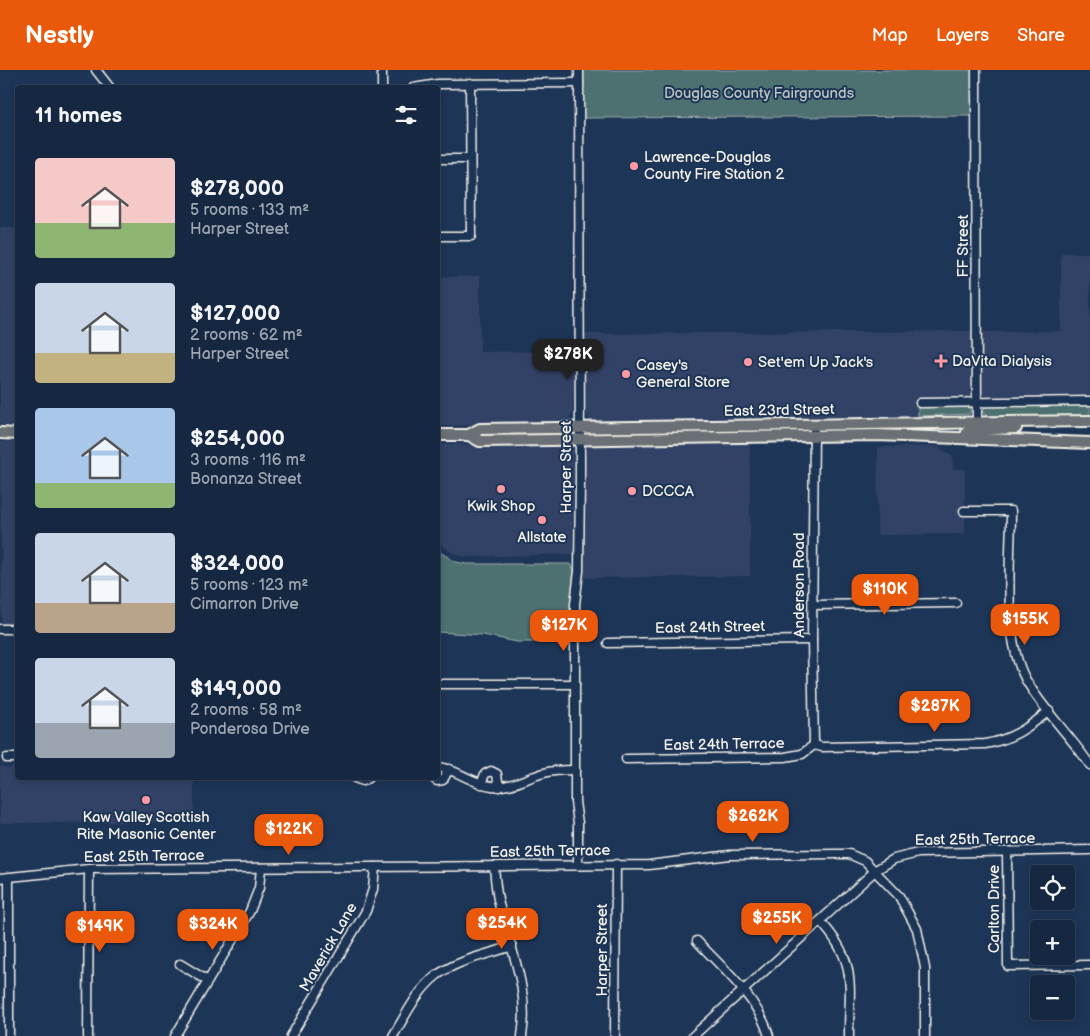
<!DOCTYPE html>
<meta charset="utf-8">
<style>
:root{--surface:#162841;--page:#23344c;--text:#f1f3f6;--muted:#9ea6b1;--line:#35445a;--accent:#ea580c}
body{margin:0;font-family:"Balsamiq Sans",sans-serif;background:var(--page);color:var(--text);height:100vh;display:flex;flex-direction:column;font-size:19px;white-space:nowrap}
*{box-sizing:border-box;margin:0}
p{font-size:16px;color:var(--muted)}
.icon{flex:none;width:28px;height:28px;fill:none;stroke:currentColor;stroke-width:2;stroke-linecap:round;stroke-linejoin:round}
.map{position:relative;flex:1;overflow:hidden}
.side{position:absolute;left:15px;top:15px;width:425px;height:695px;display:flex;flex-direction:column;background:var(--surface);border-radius:5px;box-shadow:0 2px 8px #0003,0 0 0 1px var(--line)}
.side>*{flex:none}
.tools{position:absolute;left:1030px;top:795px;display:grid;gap:10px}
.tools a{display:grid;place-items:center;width:45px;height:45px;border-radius:5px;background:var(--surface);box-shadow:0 2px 8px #0003,0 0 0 1px var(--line);font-size:25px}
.price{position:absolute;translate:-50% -42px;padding:0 11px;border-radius:10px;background:var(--accent);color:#fff;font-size:16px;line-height:32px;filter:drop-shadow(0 1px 2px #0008)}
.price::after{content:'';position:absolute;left:50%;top:30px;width:15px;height:11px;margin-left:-8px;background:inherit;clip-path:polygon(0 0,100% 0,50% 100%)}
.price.current{background:#222;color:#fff}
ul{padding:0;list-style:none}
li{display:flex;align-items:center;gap:15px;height:125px;padding:0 20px}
li span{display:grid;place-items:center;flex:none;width:140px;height:100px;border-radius:5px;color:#555}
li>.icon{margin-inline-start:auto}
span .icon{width:60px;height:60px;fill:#fffc;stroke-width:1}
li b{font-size:21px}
h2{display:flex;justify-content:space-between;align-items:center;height:60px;padding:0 20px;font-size:21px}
header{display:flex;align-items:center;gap:30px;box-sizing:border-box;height:70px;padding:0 25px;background:var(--accent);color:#fff}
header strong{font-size:24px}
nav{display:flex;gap:28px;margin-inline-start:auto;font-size:18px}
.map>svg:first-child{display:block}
.built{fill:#304366}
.green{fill:#4d6f6f;stroke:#a0b0ac}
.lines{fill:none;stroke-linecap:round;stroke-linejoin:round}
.minor-casing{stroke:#f4f1e8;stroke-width:11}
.major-casing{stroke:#f4f1e8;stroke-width:14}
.minor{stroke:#1d3557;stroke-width:8}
.major{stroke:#6b7074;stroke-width:10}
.poi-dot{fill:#ff9aa2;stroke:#1d3557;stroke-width:2}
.labels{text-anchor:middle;stroke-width:4;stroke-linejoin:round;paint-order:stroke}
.park-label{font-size:15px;fill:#bac4be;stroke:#1d3557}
.poi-label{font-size:15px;fill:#f4f1e8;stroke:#1d3557;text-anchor:start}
.street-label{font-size:15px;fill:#f4f1e8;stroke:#1d3557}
</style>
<header>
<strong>Nestly</strong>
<nav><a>Map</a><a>Layers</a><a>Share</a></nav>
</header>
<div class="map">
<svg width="1090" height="966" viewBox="0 0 1090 966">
<rect width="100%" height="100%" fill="#1d3557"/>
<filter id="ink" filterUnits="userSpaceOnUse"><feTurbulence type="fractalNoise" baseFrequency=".02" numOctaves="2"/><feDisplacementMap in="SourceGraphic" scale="10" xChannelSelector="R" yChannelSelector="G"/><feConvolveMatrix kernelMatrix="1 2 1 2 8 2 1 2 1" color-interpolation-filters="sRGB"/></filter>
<g filter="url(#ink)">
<g class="built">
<rect x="0" y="158" width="17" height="197"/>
<polygon points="1061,183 1090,183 1090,327 986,328 980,321 980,262 1061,261"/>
<polygon points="480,206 480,282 575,281 573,343 566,353 438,356 438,207"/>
<polygon points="973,261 972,323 966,328 918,328 918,346 828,347 802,351 774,348 594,353 589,350 586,343 584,264"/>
<polygon points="750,371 750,506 582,508 585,380 587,375 607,373 624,376 648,376 665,372"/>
<polygon points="0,372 17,372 17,555 2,555"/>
<polygon points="438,374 570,374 574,381 573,484 465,487 451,482 438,472"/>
<polygon points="937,376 953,387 953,399 965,399 965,464 877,465 878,377"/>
<polygon points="17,693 18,708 194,708 194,752 0,753 0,696 9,698"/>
</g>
<g class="green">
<polygon points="583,0 972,0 973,46 583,48"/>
<polygon points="1090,335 1090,347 989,347 982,342 986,336"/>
<polygon points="964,336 971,339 970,344 918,346 918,337"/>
<polygon points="438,481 456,492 467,494 571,494 574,501 571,526 570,572 517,572 483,565 438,562"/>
</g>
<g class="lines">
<defs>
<g id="minor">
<polyline points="96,0 110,18"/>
<polyline points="382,0 382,18"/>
<polyline points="976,0 977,352"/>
<polyline points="413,18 438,14 579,13"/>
<polyline points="438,89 470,89"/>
<polyline points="438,166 471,166 470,13"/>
<polyline points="920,333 1090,331"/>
<polyline points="814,361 812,570 814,675"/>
<path d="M964,441H1011C1011,490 1002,568 1026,610C1043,640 1070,665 1090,695"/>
<polyline points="813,535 956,533"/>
<polyline points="0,559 18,559"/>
<polyline points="608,573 812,570"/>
<polyline points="438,614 575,614"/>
<path d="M814,675L822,677L985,674C1011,670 1029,657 1049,641"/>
<polyline points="7,688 18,688"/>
<polyline points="626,689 785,687 802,684 814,675"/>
<path d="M438,697C457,699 472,714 492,716C512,718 525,708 544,703C554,700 564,700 575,700"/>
<polyline points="355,708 363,711 368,708"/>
<polyline points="433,708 437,711 443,710 449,699"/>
<polyline points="481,714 485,704 491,701 497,704 499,717"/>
<polyline points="1007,782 1008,896 1090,895"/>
<polyline points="578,794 578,753 575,732 575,534 579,501 580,408 579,0"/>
<path d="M494,796C495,809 496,822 499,834C510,879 530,918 522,966"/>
<polyline points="0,808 89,799 649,795 730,785 838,784 849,784 865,791 899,826 917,859 925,898 925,966"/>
<path d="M820,851C858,892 849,914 849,966"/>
<path d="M697,871C723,899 758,928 769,966"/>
<polyline points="180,894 208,911"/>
<polyline points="9,966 9,808"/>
<polyline points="88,966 89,799"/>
<polyline points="175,966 250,841 259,818 261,798"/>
<polyline points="291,966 366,841 373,819 375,797"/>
<path d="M393,966C406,945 417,921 436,906C457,890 487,885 512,876"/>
<polyline points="615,966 616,794"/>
<polyline points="693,966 876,800 894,789 918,783 1090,780"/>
</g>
<g id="major">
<polyline points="0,363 18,364"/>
<polyline points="438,365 469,365 480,371 877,365 1090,373"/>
<polyline points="469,365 480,359 1090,351"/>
<polyline points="965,368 967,362 972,360 1016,358"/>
</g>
</defs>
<use href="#minor" class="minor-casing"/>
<use href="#major" class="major-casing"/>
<use href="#minor" class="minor"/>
<use href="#major" class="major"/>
</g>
</g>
<g class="poi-dot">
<circle cx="634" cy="96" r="5"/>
<path d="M938.5 283.5h5v5h5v5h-5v5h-5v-5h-5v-5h5z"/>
<circle cx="748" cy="292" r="5"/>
<circle cx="626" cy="304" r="5"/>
<circle cx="501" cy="419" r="5"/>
<circle cx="632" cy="421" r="5"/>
<circle cx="542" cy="450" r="5"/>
<circle cx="146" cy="730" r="5"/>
</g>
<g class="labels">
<g class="park-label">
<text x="759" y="28">Douglas County Fairgrounds</text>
</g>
<g class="poi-label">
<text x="644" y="92">Lawrence-Douglas<tspan x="644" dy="17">County Fire Station 2</tspan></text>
<text x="952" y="296">DaVita Dialysis</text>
<text x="758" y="297">Set'em Up Jack's</text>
<text x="636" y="300">Casey's<tspan x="636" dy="17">General Store</tspan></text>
<text x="642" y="426">DCCCA</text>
<text x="501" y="441" text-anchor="middle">Kwik Shop</text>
<text x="542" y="472" text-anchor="middle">Allstate</text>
<text x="146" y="752" text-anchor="middle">Kaw Valley Scottish<tspan x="146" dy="17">Rite Masonic Center</tspan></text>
</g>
<g class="street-label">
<text transform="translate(963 176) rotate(-90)" y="5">FF Street</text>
<text transform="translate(779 340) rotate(-1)" y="5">East 23rd Street</text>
<text transform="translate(566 397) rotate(-90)" y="5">Harper Street</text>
<text transform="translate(799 515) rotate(-90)" y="5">Anderson Road</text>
<text transform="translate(710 557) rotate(-1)" y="5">East 24th Street</text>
<text transform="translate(724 674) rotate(-1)" y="5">East 24th Terrace</text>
<text transform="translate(975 769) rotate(-1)" y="5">East 25th Terrace</text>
<text transform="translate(550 781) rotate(-1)" y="5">East 25th Terrace</text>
<text transform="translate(144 786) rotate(-1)" y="5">East 25th Terrace</text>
<text transform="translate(994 839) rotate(-90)" y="5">Carlton Drive</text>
<text transform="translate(328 877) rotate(-60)" y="5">Maverick Lane</text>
<text transform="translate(602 880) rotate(-90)" y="5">Harper Street</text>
</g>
</g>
</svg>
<div class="tools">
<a><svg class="icon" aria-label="locate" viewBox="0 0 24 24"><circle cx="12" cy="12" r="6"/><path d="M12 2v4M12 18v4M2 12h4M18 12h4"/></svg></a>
<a>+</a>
<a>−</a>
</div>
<b class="price current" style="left:568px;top:311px">$278K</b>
<b class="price" style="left:885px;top:546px">$110K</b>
<b class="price" style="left:1025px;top:576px">$155K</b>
<b class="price" style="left:564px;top:582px">$127K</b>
<b class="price" style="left:935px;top:663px">$287K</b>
<b class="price" style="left:753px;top:773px">$262K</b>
<b class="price" style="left:289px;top:786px">$122K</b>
<b class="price" style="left:777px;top:875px">$255K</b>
<b class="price" style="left:502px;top:880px">$254K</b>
<b class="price" style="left:213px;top:881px">$324K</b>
<b class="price" style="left:100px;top:883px">$149K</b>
<section class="side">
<h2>11 homes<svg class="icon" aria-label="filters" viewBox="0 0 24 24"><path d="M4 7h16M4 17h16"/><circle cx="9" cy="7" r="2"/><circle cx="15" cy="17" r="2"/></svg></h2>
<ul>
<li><span style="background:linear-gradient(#f6c9c9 65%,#8fb573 0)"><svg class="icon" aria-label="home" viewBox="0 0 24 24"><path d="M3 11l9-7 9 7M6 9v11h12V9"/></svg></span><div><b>$278,000</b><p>5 rooms · 133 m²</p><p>Harper Street</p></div></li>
<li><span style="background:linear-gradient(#c9d6e8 70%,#c2b280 0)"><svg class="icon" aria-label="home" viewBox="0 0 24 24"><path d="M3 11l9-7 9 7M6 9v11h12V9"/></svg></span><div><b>$127,000</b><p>2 rooms · 62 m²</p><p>Harper Street</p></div></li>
<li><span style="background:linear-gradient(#a9c7e8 75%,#8fb573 0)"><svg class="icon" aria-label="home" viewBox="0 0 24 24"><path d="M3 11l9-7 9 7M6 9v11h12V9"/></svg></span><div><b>$254,000</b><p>3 rooms · 116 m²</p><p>Bonanza Street</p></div></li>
<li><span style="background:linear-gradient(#c9d6e8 70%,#b9a48a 0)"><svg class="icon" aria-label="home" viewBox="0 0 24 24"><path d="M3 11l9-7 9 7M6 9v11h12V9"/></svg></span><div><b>$324,000</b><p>5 rooms · 123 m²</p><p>Cimarron Drive</p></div></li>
<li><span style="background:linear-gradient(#c9d6e8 65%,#9aa5b1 0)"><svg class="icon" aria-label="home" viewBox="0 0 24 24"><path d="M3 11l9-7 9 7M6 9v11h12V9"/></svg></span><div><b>$149,000</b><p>2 rooms · 58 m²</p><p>Ponderosa Drive</p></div></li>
</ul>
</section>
</div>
